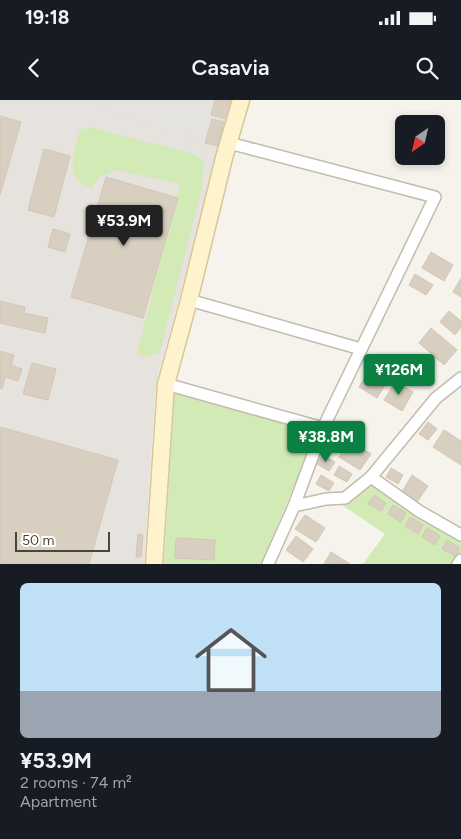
<!DOCTYPE html>
<meta charset="utf-8">
<style>
:root{--surface:#171b24;--page:#242831;--text:#f1f3f6;--muted:#9ea1a6;--line:#363941;--accent:#0b8043}
body{margin:0;font-family:Figtree,sans-serif;background:var(--page);color:var(--text);height:100vh;display:flex;flex-direction:column;font-size:19px;white-space:nowrap}
*{box-sizing:border-box;margin:0}
p{font-size:16px;color:var(--muted)}
.icon{flex:none;width:28px;height:28px;fill:none;stroke:currentColor;stroke-width:2;stroke-linecap:round;stroke-linejoin:round}
.map{position:relative;height:464px;overflow:hidden}
.side{display:flex;flex-direction:column;background:var(--surface);flex:1}
.side>*{flex:none}
.needle{width:32px;rotate:214deg}
.controls{position:absolute;left:395px;top:15px;display:grid;gap:10px}
.controls a{display:grid;place-items:center;width:50px;height:50px;border-radius:8px;background:var(--surface);box-shadow:0 2px 8px #0003;font-size:25px}
.scale{position:absolute;left:15px;bottom:12px;width:95px;box-sizing:border-box;padding-left:5px;border:2px solid #4b4439;border-top:0;font-size:14px;line-height:18px;white-space:nowrap;color:#4b4439;-webkit-text-stroke:4px #fff;paint-order:stroke}
.price{position:absolute;translate:-50% -42px;padding:0 11px;border-radius:5px;background:var(--accent);color:#fff;font-size:16px;line-height:32px;filter:drop-shadow(0 1px 2px #0008)}
.price::after{content:'';position:absolute;left:50%;top:30px;width:15px;height:11px;margin-left:-8px;background:inherit;clip-path:polygon(0 0,100% 0,50% 100%)}
.price.current{background:#222;color:#fff}
ul{padding:0;list-style:none}
li{display:grid;align-content:center;gap:10px;height:265px;padding:0 20px}
li+li{border-top:1px solid var(--line)}
li span{display:grid;place-items:center;height:155px;border-radius:8px;color:#555}
li>.icon{margin-inline-start:auto}
span .icon{width:90px;height:90px;fill:#fffc;stroke-width:1}
li b{font-size:21px}
.status{display:flex;justify-content:space-between;align-items:center;height:35px;padding:0 25px;background:var(--surface);direction:ltr}
.status svg{height:14px;fill:currentColor}
header{display:flex;justify-content:space-between;align-items:center;height:65px;padding:0 20px;background:var(--surface);font-size:22px;font-weight:600}
.map>svg:first-child{display:block}
.industrial{fill:#e6e2dd}
.green{fill:#d2eab5}
.parking{fill:#e5e3e0}
.building{fill:#d8cfc1;stroke:#d3c7b4}
.lines{fill:none;stroke-linecap:round;stroke-linejoin:round}
.street-casing{stroke:#c2bbae;stroke-width:14}
.secondary-casing{stroke:#d6c79b;stroke-width:19}
.street{stroke:#fff;stroke-width:11}
.secondary{stroke:#fff3cd;stroke-width:16}
</style>
<div class="status"><b>19:18</b><svg viewBox="0 0 49 12"><path d="M0 12V9h3v3zM5 12V6h3v6zM10 12V3h3v9zM15 12V0h3v12zM26 1h20v11H26zM47 4h2v5h-2z"/></svg></div>
<header><svg class="icon" aria-label="back" viewBox="0 0 24 24"><path d="M15 5l-7 7 7 7"/></svg>Casavia<svg class="icon" aria-label="search" viewBox="0 0 24 24"><circle cx="10" cy="10" r="6"/><path d="M15 15l6 6"/></svg></header>
<div class="map">
<svg width="461" height="464" viewBox="0 0 461 464">
<rect width="100%" height="100%" fill="#f6f3ec"/>
<polygon class="industrial" points="0,0 232,0 218,56 158,275 155,296 144,464 0,464"/>
<g class="green">
<path d="M92,27L141,41L188,52L204,60L202,87L160,252L152,255L148,258L137,254L180,84L116,70L98,78L92,88C89,87 84,85 81,83C65,71 76,45 80,30Z"/>
<polygon points="175,287 319,327 261,464 164,464"/>
<polygon points="376,381 461,440 461,459 457,464 363,464 385,434 342,405 345,398"/>
</g>
<polygon class="parking" points="106,0 214,0 203,41 103,10"/>
<g class="building">
<polygon points="215,0 232,0 227,19 211,15"/>
<polygon points="0,16 21,22 0,95"/>
<polygon points="212,19 224,22 217,46 205,43"/>
<polygon points="44,49 70,56 54,117 28,110"/>
<polygon points="106,77 178,98 143,218 71,197"/>
<polygon points="53,129 70,134 65,152 48,147"/>
<polygon points="431,152 453,165 444,181 422,168"/>
<polygon points="415,174 433,185 426,195 409,185"/>
<polygon points="461,178 461,197 453,192"/>
<polygon points="0,201 25,207 24,213 48,218 45,233 0,223"/>
<polygon points="449,211 461,221 461,227 455,235 440,222"/>
<polygon points="431,228 457,250 444,265 419,243"/>
<polygon points="0,251 14,255 11,265 22,269 18,281 5,277 2,289 0,288"/>
<polygon points="32,263 56,269 48,300 23,294"/>
<polygon points="370,269 388,280 377,298 359,287"/>
<polygon points="395,282 413,292 402,311 384,300"/>
<polygon points="337,321 346,326 339,339 330,334"/>
<polygon points="428,322 437,329 428,340 419,334"/>
<polygon points="0,327 118,360 89,464 0,464"/>
<polygon points="444,330 461,341 461,365 433,347"/>
<polygon points="350,340 371,354 360,370 339,357"/>
<polygon points="322,355 335,362 329,371 317,364"/>
<polygon points="339,366 352,374 347,382 334,375"/>
<polygon points="391,368 403,375 398,384 386,377"/>
<polygon points="321,375 334,383 329,391 316,384"/>
<polygon points="412,375 428,386 417,402 402,392"/>
<polygon points="374,395 386,403 381,411 368,404"/>
<polygon points="393,405 406,413 401,422 388,414"/>
<polygon points="305,415 325,428 316,442 295,429"/>
<polygon points="410,417 423,425 418,434 405,426"/>
<polygon points="427,428 440,436 435,445 422,437"/>
<polygon points="138,434 143,435 141,457 136,457"/>
<polygon points="296,436 313,449 303,462 286,450"/>
<polygon points="176,438 215,440 214,460 175,458"/>
<polygon points="447,440 460,448 455,456 442,449"/>
<polygon points="331,452 350,464 324,464"/>
</g>
<g class="lines">
<defs>
<g id="street">
<polyline points="229,43 435,97 323,328 294,406 268,464"/>
<polyline points="189,200 361,249"/>
<polyline points="166,284 323,328"/>
<polyline points="371,377 419,411 461,435"/>
<polyline points="294,406 326,399 345,398 371,377 436,298 461,278"/>
<polyline points="458,464 461,460"/>
</g>
<polyline id="secondary" points="154,464 166,284 189,200 224,58 241,0"/>
</defs>
<use href="#street" class="street-casing"/>
<use href="#secondary" class="secondary-casing"/>
<use href="#street" class="street"/>
<use href="#secondary" class="secondary"/>
</g>
</svg>
<div class="controls">
<a><svg class="needle" viewBox="-14 -14 28 28"><path d="M0-13l5 13h-10z" fill="#e53935"/><path d="M0 13l5-13h-10z" fill="#9ea1a6"/></svg></a>
</div>
<div class="scale">50 m</div>
<b class="price current" style="left:124px;top:147px">¥53.9M</b>
<b class="price" style="left:399px;top:296px">¥126M</b>
<b class="price" style="left:326px;top:363px">¥38.8M</b>
</div>
<section class="side">
<ul>
<li><span style="background:linear-gradient(#bfe0f5 70%,#9aa5b1 0)"><svg class="icon" aria-label="home" viewBox="0 0 24 24"><path d="M3 11l9-7 9 7M6 9v11h12V9"/></svg></span><div><b>¥53.9M</b><p>2 rooms · 74 m²</p><p>Apartment</p></div></li>
</ul>
</section>
